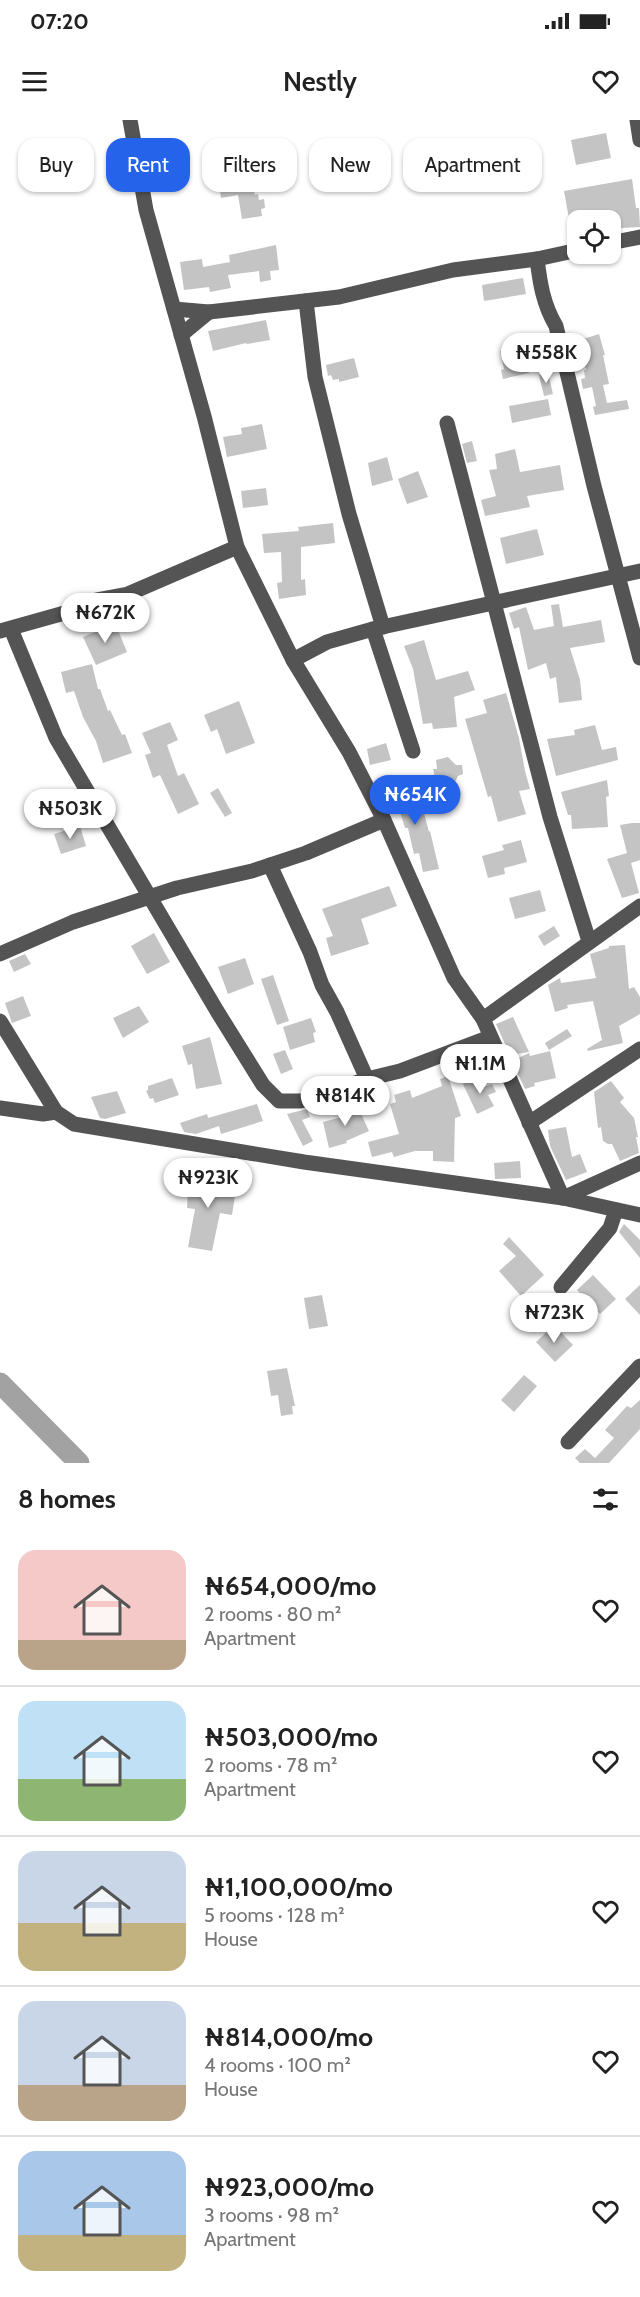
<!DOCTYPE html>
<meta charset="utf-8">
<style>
:root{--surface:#fff;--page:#f2f2f2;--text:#222;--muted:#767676;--line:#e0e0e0;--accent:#2563eb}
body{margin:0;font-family:Cabin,sans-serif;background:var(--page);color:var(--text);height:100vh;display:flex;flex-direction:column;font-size:22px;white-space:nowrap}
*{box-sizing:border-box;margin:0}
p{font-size:20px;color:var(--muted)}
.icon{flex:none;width:33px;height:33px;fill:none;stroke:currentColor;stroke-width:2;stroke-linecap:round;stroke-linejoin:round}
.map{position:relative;height:1343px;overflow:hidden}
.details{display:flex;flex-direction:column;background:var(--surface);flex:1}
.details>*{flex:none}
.guide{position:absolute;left:18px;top:18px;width:604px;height:54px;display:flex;gap:12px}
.buttons{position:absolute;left:567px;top:90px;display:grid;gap:12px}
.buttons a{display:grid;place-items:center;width:54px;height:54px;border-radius:12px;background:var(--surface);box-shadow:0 2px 4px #0004;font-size:30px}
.price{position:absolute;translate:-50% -51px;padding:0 14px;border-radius:21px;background:#fff;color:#222;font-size:20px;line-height:39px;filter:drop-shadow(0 2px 3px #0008)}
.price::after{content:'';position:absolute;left:50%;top:36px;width:18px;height:14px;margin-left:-9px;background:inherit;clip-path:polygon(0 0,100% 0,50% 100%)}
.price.selected{background:var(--accent);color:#fff}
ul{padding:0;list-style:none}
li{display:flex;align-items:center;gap:18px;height:150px;padding:0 18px}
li+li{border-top:2px solid var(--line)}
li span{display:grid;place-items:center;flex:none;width:168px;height:120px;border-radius:18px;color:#555}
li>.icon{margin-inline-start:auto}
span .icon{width:72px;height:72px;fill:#fffc;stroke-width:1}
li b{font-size:26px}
h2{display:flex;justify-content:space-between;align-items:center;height:72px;padding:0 18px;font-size:26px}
.chip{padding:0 21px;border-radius:18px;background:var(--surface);box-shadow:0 2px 4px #0004;font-size:21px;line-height:54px}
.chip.selected{background:var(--accent);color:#fff}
.status{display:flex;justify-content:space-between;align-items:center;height:42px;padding:0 30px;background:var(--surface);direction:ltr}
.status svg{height:16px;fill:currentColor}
header{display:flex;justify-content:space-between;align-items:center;height:78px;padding:0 18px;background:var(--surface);font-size:27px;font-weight:600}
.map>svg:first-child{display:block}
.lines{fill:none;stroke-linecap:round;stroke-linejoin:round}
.river{stroke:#a2a2a2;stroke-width:21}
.building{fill:#c4c4c4}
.minor{stroke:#545454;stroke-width:15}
</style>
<div class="status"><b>07:20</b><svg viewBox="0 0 49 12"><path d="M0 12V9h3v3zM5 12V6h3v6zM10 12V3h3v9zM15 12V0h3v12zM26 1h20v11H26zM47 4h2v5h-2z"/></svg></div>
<header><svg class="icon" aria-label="menu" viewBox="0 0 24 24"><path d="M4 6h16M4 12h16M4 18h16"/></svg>Nestly<svg class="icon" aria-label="heart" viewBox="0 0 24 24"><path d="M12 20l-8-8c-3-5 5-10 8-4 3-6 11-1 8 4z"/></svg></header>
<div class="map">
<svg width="640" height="1343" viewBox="0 0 640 1343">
<rect width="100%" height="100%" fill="#fff"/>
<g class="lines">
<polyline class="river" points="0,1263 79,1343"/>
</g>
<g class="building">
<polygon points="606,13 611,38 576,45 571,20"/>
<polygon points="248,52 249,57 252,57 255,75 258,74 259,80 264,79 265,88 261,89 262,96 242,99 238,75 221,78 218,57"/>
<polygon points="632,59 636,88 639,88 640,107 622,108 610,112 610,100 569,99 564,71"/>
<polygon points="276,125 279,150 270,151 271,160 260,162 259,151 228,155 231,168 210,172 209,167 184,170 180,142 202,139 203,147 230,142 229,135"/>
<polygon points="523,158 526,174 484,181 482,165"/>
<polygon points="266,200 270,220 247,224 246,223 213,231 208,211"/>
<polygon points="599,214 605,235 603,235 609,264 603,265 607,283 627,280 629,289 595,295 593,287 596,286 592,267 583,269 581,259 585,258 584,250 586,250 577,221"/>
<polygon points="523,226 529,253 503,259 501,250 504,249 500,231"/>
<polygon points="354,238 359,257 339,262 339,259 333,260 331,255 328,256 326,245"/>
<polygon points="548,253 553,274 544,276 539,255"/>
<polygon points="548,279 551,295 512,303 509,286"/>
<polygon points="262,304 267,329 227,337 223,317 242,314 241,308"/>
<polygon points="472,321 477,341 467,343 462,324"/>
<polygon points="515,329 520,352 560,345 564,370 527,376 530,387 485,396 481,380 496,376 489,350 497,349 495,334"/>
<polygon points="387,337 393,360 372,366 368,343"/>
<polygon points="418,351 428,377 407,384 398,359"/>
<polygon points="266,368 268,385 243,388 241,371"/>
<polygon points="333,403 335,423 301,427 301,460 305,459 306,475 279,479 277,463 282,462 281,432 264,433 262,414 299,411 298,407"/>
<polygon points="537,409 544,435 506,444 500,418"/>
<polygon points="559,484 563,507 601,500 605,522 570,528 580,560 582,580 559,583 556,557 550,559 546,543 528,550 519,507 514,509 509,493 526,487 534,510 554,506 551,485"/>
<polygon points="115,503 127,532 96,545 83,517"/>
<polygon points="424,520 436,560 468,551 475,570 454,577 457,607 433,609 432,603 423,604 413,549 404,526"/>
<polygon points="92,544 98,569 100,569 108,591 110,590 122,615 125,614 132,633 103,643 96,621 83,597 74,571 66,573 61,552"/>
<polygon points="506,573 519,618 525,651 530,669 519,671 526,694 498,702 491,676 488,677 465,599 487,593 483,580"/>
<polygon points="239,581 255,623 226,634 217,609 211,612 204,595"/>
<polygon points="170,602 178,620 167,625 178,656 184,653 199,684 178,694 160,655 153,658 145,635 151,633 142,613"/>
<polygon points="595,605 602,630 616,627 618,640 556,656 547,619 575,615 574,610"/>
<polygon points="386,623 391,640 370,645 367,629"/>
<polygon points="448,637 456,645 462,645 463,654 458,656 455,662 437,665 433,649 437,649 436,640"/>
<polygon points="607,660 609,676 606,677 608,707 572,709 571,695 568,695 561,672"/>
<polygon points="407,663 414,684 421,682 429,712 430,711 439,749 423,752 419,733 414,734 408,708 405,708 398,685 392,687 386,670"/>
<polygon points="218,668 232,693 225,697 210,673"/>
<polygon points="632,703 640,703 640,740 631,743 639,773 622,778 607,739 627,733 620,705"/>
<polygon points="80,706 86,726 61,734 54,714"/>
<polygon points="521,720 527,742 504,748 505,754 488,758 482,736 504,730 502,725"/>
<polygon points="389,766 397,786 361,799 369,824 331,836 326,818 333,816 322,789"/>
<polygon points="540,770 546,791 515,799 509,778"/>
<polygon points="554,806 560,816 544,826 538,816"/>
<polygon points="154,813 170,842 147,854 131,826"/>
<polygon points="625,825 629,869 634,867 640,877 640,894 619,906 623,923 588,931 587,929 602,920 593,881 567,885 568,888 555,892 548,865 560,858 561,863 596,858 590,834 609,828 609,826"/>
<polygon points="25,834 31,844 14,852 9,841"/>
<polygon points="245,838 254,864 228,874 218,847"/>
<polygon points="273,855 289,901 277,905 261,859"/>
<polygon points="23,876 31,896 12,903 5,883"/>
<polygon points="139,886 149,902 123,918 113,898"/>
<polygon points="513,897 529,932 510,935 496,904"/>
<polygon points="311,898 316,912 313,913 315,922 290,930 283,907"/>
<polygon points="567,909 572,916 549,930 545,923"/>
<polygon points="210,917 222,964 196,969 192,944 188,945 182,926"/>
<polygon points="285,930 293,949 281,954 273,934"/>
<polygon points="550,931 556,958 534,963 535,966 525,969 512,941 529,933 530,936"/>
<polygon points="448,956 461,996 455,998 454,1042 433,1041 433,1031 415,1031 394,1037 392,1032 372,1037 368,1022 399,1014 390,984 396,982 394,975 410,970 412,978 442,966 440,959"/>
<polygon points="479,956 484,967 492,964 496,972 488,975 494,986 477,994 463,964"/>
<polygon points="172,958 179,975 155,983 153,978 150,979 146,971 148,970 148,966"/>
<polygon points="611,961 624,978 620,982 634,998 638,1017 636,1017 639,1033 620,1041 612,1024 608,1024 603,1021 601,1007 598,1008 594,972"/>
<polygon points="117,971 126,993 105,999 100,998 91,977"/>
<polygon points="257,984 263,1001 221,1014 219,1006 196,1014 184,1012 180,1003 207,994 208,998"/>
<polygon points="357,985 369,1011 346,1021 347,1023 329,1028 323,1002 342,997 340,992"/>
<polygon points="307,989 310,997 302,1000 313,1021 303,1026 287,994"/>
<polygon points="566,1007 572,1037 580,1034 587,1052 566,1060 550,1026 548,1010"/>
<polygon points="520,1041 521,1058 495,1059 494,1043"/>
<polygon points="189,1056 237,1063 232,1095 220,1093 212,1131 188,1127 195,1089 187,1088"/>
<polygon points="624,1104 640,1120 640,1138 619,1112"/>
<polygon points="509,1117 544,1155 521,1176 499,1151 516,1136 503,1124"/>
<polygon points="593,1155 616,1179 600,1194 577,1170"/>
<polygon points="640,1165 640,1195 625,1179"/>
<polygon points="322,1175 328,1206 309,1209 304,1178"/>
<polygon points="554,1205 573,1225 555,1242 536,1222"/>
<polygon points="287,1248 295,1286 292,1286 293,1294 281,1296 278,1275 271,1276 267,1251"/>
<polygon points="524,1255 537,1266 514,1292 501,1280"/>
<polygon points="640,1280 640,1309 609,1343 580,1343 575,1338 585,1329 595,1338 614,1318 605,1310 627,1286 631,1288"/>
</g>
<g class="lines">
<g class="minor">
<polyline points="130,0 146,90 204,296 237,427 293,540 349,632 384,700 454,858 483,899 563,1078 640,1043"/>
<polyline points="637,0 640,20"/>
<polyline points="610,123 640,117"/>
<path d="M537,139C540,163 543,184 556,206L594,366L640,538"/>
<polyline points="306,181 315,257 349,394 383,507"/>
<polyline points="174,189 209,192 339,177 453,150 537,139 578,130"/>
<polyline points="181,215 209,192"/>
<polyline points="447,303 550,697 589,821"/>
<polyline points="11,509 56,618 217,891 263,965 279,981 301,981 367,959 400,951 490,917"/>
<polyline points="373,509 413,631"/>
<polyline points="0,511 68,492 96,480 128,474 237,427"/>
<polyline points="293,540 327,522 373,509 640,451"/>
<polyline points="270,745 310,832 322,865 337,892 367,959"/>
<polyline points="0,834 73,802 177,768 252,751 306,733 384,700"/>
<polyline points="483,899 640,786"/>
<polyline points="0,901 56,992 74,1004 304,1042 563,1078 640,1095"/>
<polyline points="0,988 43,994 56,992"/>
<polyline points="529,1003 640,929"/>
<polyline points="561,1167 610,1108 616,1090"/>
<polyline points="568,1322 640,1246"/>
</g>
</g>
</svg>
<div class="buttons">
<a><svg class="icon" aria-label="locate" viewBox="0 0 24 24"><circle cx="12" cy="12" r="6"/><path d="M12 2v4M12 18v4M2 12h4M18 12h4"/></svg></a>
</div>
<b class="price" style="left:546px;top:264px">₦558K</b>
<b class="price" style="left:105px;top:524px">₦672K</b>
<b class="price selected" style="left:415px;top:706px">₦654K</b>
<b class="price" style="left:70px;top:720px">₦503K</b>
<b class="price" style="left:480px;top:975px">₦1.1M</b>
<b class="price" style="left:345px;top:1007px">₦814K</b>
<b class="price" style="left:208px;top:1089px">₦923K</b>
<b class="price" style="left:554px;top:1224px">₦723K</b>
<div class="guide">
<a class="chip">Buy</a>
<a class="chip selected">Rent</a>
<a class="chip">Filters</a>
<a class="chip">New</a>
<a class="chip">Apartment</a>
</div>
</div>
<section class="details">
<h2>8 homes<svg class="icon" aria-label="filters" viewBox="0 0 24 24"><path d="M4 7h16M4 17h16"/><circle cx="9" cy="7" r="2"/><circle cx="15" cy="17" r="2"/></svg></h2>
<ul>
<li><span style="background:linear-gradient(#f6c9c9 75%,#b9a48a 0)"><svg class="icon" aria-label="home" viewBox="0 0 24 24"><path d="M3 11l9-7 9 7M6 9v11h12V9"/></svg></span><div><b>₦654,000/mo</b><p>2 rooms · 80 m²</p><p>Apartment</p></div><svg class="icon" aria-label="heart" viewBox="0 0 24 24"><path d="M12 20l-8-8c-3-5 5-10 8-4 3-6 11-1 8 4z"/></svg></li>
<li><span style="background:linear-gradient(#bfe0f5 65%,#8fb573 0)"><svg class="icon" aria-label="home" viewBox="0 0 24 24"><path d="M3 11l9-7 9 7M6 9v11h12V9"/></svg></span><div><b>₦503,000/mo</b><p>2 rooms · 78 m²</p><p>Apartment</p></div><svg class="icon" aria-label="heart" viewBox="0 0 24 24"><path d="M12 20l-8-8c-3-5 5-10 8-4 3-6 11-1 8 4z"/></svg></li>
<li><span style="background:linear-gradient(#c9d6e8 60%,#c2b280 0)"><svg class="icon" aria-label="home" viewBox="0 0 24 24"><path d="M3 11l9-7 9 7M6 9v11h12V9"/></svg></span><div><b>₦1,100,000/mo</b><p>5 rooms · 128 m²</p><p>House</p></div><svg class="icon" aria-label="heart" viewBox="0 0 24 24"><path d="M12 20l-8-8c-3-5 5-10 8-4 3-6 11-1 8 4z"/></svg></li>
<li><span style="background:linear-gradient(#c9d6e8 70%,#b9a48a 0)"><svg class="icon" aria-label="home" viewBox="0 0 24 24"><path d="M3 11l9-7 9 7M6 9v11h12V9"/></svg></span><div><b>₦814,000/mo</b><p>4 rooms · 100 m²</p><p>House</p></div><svg class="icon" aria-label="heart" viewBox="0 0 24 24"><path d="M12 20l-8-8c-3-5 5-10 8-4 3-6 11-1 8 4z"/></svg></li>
<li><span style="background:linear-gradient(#a9c7e8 70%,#c2b280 0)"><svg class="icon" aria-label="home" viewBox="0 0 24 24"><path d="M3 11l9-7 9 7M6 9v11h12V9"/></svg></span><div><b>₦923,000/mo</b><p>3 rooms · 98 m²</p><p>Apartment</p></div><svg class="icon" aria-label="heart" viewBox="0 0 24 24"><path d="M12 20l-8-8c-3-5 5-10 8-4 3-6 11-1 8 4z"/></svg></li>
</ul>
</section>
